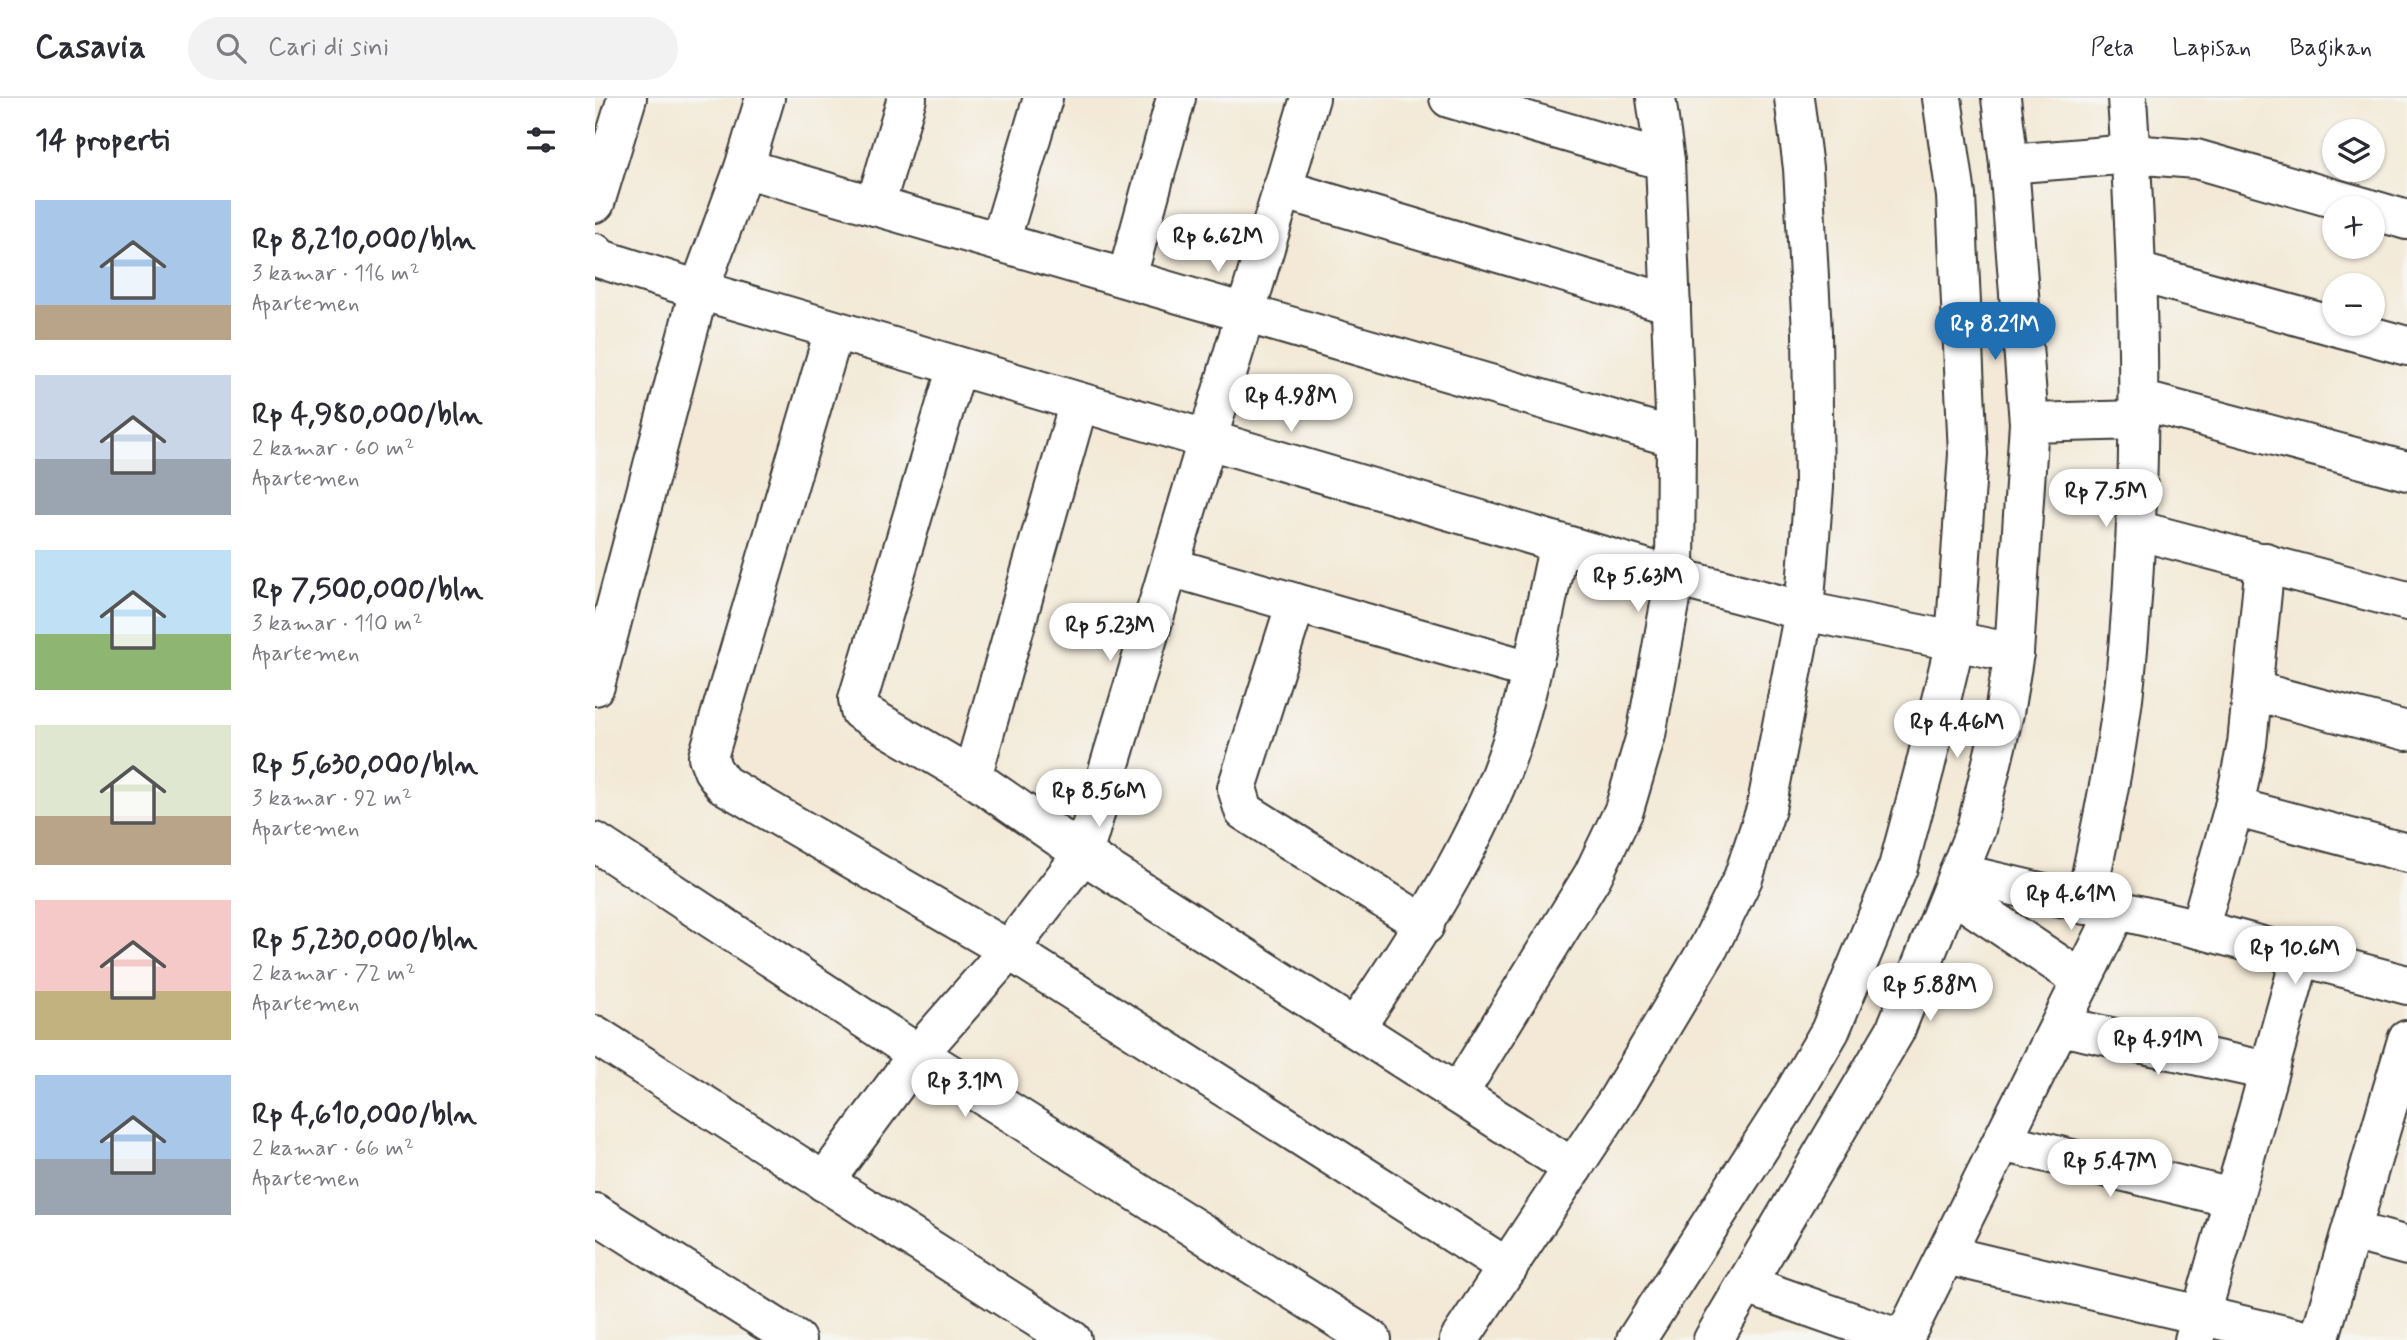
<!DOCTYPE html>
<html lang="id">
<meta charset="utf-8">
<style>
:root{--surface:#fff;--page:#f2f2f3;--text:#2b2b33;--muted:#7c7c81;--line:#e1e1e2;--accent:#1f6fb2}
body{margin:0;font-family:Mynerve,sans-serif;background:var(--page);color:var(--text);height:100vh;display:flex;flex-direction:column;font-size:26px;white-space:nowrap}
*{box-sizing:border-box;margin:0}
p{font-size:23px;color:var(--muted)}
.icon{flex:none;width:38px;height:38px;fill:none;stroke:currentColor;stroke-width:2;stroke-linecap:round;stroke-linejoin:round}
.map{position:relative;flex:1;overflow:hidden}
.sheet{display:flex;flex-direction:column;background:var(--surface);width:595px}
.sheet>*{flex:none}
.fabs{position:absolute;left:1727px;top:21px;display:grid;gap:14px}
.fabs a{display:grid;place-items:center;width:63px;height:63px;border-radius:50%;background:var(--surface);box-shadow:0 2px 5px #0004;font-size:35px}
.price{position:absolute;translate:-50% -60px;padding:0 16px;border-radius:24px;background:#fff;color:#222;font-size:23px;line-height:46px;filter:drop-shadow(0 2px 4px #0008)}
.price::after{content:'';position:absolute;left:50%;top:42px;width:21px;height:16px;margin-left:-10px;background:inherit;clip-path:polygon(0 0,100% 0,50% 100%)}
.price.active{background:var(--accent);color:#fff}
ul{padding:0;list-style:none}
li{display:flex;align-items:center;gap:21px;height:175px;padding:0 35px}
li span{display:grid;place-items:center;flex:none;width:196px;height:140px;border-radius:0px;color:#555}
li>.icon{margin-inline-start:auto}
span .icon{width:84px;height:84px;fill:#fffc;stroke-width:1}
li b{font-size:30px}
h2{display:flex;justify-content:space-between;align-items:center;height:84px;padding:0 35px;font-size:30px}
header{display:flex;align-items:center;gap:42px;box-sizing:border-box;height:98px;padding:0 35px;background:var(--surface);border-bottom:2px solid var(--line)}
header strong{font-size:33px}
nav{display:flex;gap:38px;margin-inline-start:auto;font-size:24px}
.search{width:490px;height:63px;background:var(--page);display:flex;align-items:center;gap:18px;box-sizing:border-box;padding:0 24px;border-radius:38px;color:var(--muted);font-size:26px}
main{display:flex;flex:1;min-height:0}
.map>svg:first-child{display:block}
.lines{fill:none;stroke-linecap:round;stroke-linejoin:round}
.minor-casing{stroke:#3c3b38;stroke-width:42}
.minor{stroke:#fff;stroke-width:38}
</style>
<header>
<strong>Casavia</strong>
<div class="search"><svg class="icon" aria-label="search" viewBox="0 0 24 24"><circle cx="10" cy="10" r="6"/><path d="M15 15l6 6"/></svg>Cari di sini</div>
<nav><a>Peta</a><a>Lapisan</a><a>Bagikan</a></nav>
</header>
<main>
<section class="sheet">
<h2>14 properti<svg class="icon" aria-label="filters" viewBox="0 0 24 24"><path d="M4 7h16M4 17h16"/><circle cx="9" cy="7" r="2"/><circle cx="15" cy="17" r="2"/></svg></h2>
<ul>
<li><span style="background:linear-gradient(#a9c7e8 75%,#b9a48a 0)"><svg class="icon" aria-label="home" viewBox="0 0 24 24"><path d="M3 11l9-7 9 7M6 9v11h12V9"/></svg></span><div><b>Rp 8,210,000/bln</b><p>3 kamar · 116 m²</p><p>Apartemen</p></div></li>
<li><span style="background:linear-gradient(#c9d6e8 60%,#9aa5b1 0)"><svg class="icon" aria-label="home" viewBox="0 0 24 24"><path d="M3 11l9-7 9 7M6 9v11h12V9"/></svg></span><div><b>Rp 4,980,000/bln</b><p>2 kamar · 60 m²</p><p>Apartemen</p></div></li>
<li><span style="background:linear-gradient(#bfe0f5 60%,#8fb573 0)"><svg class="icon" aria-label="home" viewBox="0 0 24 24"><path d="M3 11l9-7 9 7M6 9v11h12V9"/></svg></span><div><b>Rp 7,500,000/bln</b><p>3 kamar · 110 m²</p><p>Apartemen</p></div></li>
<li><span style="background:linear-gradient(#dfe7d0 65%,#b9a48a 0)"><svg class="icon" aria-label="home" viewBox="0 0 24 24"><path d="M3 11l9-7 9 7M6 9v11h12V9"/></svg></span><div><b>Rp 5,630,000/bln</b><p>3 kamar · 92 m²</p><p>Apartemen</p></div></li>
<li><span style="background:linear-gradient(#f6c9c9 65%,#c2b280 0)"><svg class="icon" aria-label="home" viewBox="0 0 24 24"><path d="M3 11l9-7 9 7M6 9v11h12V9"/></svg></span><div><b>Rp 5,230,000/bln</b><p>2 kamar · 72 m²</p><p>Apartemen</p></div></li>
<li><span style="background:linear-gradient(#a9c7e8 60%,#9aa5b1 0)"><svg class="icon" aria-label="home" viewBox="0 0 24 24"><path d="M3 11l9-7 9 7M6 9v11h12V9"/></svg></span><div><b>Rp 4,610,000/bln</b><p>2 kamar · 66 m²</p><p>Apartemen</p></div></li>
</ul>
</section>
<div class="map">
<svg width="1812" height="1242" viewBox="0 0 1812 1242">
<rect width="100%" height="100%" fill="#f6f6f2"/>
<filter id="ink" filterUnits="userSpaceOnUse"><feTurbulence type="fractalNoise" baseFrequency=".0143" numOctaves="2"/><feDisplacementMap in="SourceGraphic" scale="14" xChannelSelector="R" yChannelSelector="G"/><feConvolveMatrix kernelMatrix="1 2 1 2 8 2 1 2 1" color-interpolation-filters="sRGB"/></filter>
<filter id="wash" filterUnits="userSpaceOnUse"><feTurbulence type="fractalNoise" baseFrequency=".00686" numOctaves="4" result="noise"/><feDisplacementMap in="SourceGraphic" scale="28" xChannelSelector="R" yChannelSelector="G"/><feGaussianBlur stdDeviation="1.57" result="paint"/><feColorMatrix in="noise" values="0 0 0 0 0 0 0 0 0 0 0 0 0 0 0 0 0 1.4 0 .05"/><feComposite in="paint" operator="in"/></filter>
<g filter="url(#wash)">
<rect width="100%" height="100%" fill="#f3e9d6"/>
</g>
<g filter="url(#ink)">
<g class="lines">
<defs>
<g id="minor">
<polyline points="854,0 1070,63"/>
<polyline points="1414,66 1536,56 1601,61 1772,110"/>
<polyline points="149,70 1081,340"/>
<polyline points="687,91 1076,206"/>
<polyline points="0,105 32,0"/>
<polyline points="280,108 312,0"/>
<polyline points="1778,112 1812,122"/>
<polyline points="405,144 448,0"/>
<polyline points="0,155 6,161 104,192 1080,479 1209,513 1419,555 1434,325 1414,66 1406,0"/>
<polyline points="1542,174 1812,248"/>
<polyline points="532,179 581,0"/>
<polyline points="239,233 113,659 118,672 128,686 414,852 913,1170"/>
<polyline points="362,269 263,601 265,613 377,679 488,756 978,1070"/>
<polyline points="1545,302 1812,373"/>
<polyline points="1434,325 1545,322"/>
<polyline points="1541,432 1812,503"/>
<polyline points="575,469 935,572"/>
<polyline points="701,505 642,690 649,713 830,827"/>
<polyline points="0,588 104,192 149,70 170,0"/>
<polyline points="1659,593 1812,633"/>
<polyline points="377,679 484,304"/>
<polyline points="1639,709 1812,755"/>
<polyline points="0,744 323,956 777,1242"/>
<polyline points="1363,775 1604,831 1812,887"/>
<polyline points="1356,794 1487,882"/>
<path d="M1490,807C1505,733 1522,658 1530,583C1550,388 1545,195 1532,0"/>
<polyline points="1604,831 1639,709 1652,646 1670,464"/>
<polyline points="1465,928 1673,973"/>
<path d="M760,930C813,852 864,774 901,687C933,611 946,525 964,446"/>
<polyline points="0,937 477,1242"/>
<polyline points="863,996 998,777 1029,712 1051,637 1080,479 1081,340 1070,63 1061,0"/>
<polyline points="1407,1044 1637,1100"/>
<polyline points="229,1084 323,956 414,852 488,756 715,0"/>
<polyline points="0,1115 201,1242"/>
<polyline points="1757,1133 1812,1148"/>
<polyline points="1351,1157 1710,1242"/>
<polyline points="1152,1187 1308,1242"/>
<polyline points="864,1242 1022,1003 1114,849 1148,780 1171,711 1209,513 1219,389 1217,234 1208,70 1199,0"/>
<polyline points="1041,1242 1193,1005 1235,933 1303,769 1330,669 1360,544 1373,356 1361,98 1347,0"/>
<polyline points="1118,1242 1300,933 1381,731 1409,615 1419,555"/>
<polyline points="1308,1242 1521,814"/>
<polyline points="1599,1242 1706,858"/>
<polyline points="1724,1242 1812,942"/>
</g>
</defs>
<use href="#minor" class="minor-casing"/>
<use href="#minor" class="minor"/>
</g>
</g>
</svg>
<div class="fabs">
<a><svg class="icon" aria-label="layers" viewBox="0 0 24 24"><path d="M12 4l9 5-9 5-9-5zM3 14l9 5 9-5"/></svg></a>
<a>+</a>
<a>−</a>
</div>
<b class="price" style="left:623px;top:176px">Rp 6.62M</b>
<b class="price active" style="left:1400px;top:264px">Rp 8.21M</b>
<b class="price" style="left:696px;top:336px">Rp 4.98M</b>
<b class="price" style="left:1511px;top:431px">Rp 7.5M</b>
<b class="price" style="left:1043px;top:516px">Rp 5.63M</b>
<b class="price" style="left:515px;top:565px">Rp 5.23M</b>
<b class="price" style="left:1362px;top:662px">Rp 4.46M</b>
<b class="price" style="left:504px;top:731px">Rp 8.56M</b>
<b class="price" style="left:1476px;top:834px">Rp 4.61M</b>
<b class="price" style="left:1700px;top:888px">Rp 10.6M</b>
<b class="price" style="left:1335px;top:925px">Rp 5.88M</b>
<b class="price" style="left:1563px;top:979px">Rp 4.91M</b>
<b class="price" style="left:370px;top:1021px">Rp 3.1M</b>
<b class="price" style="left:1515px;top:1101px">Rp 5.47M</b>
</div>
</main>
